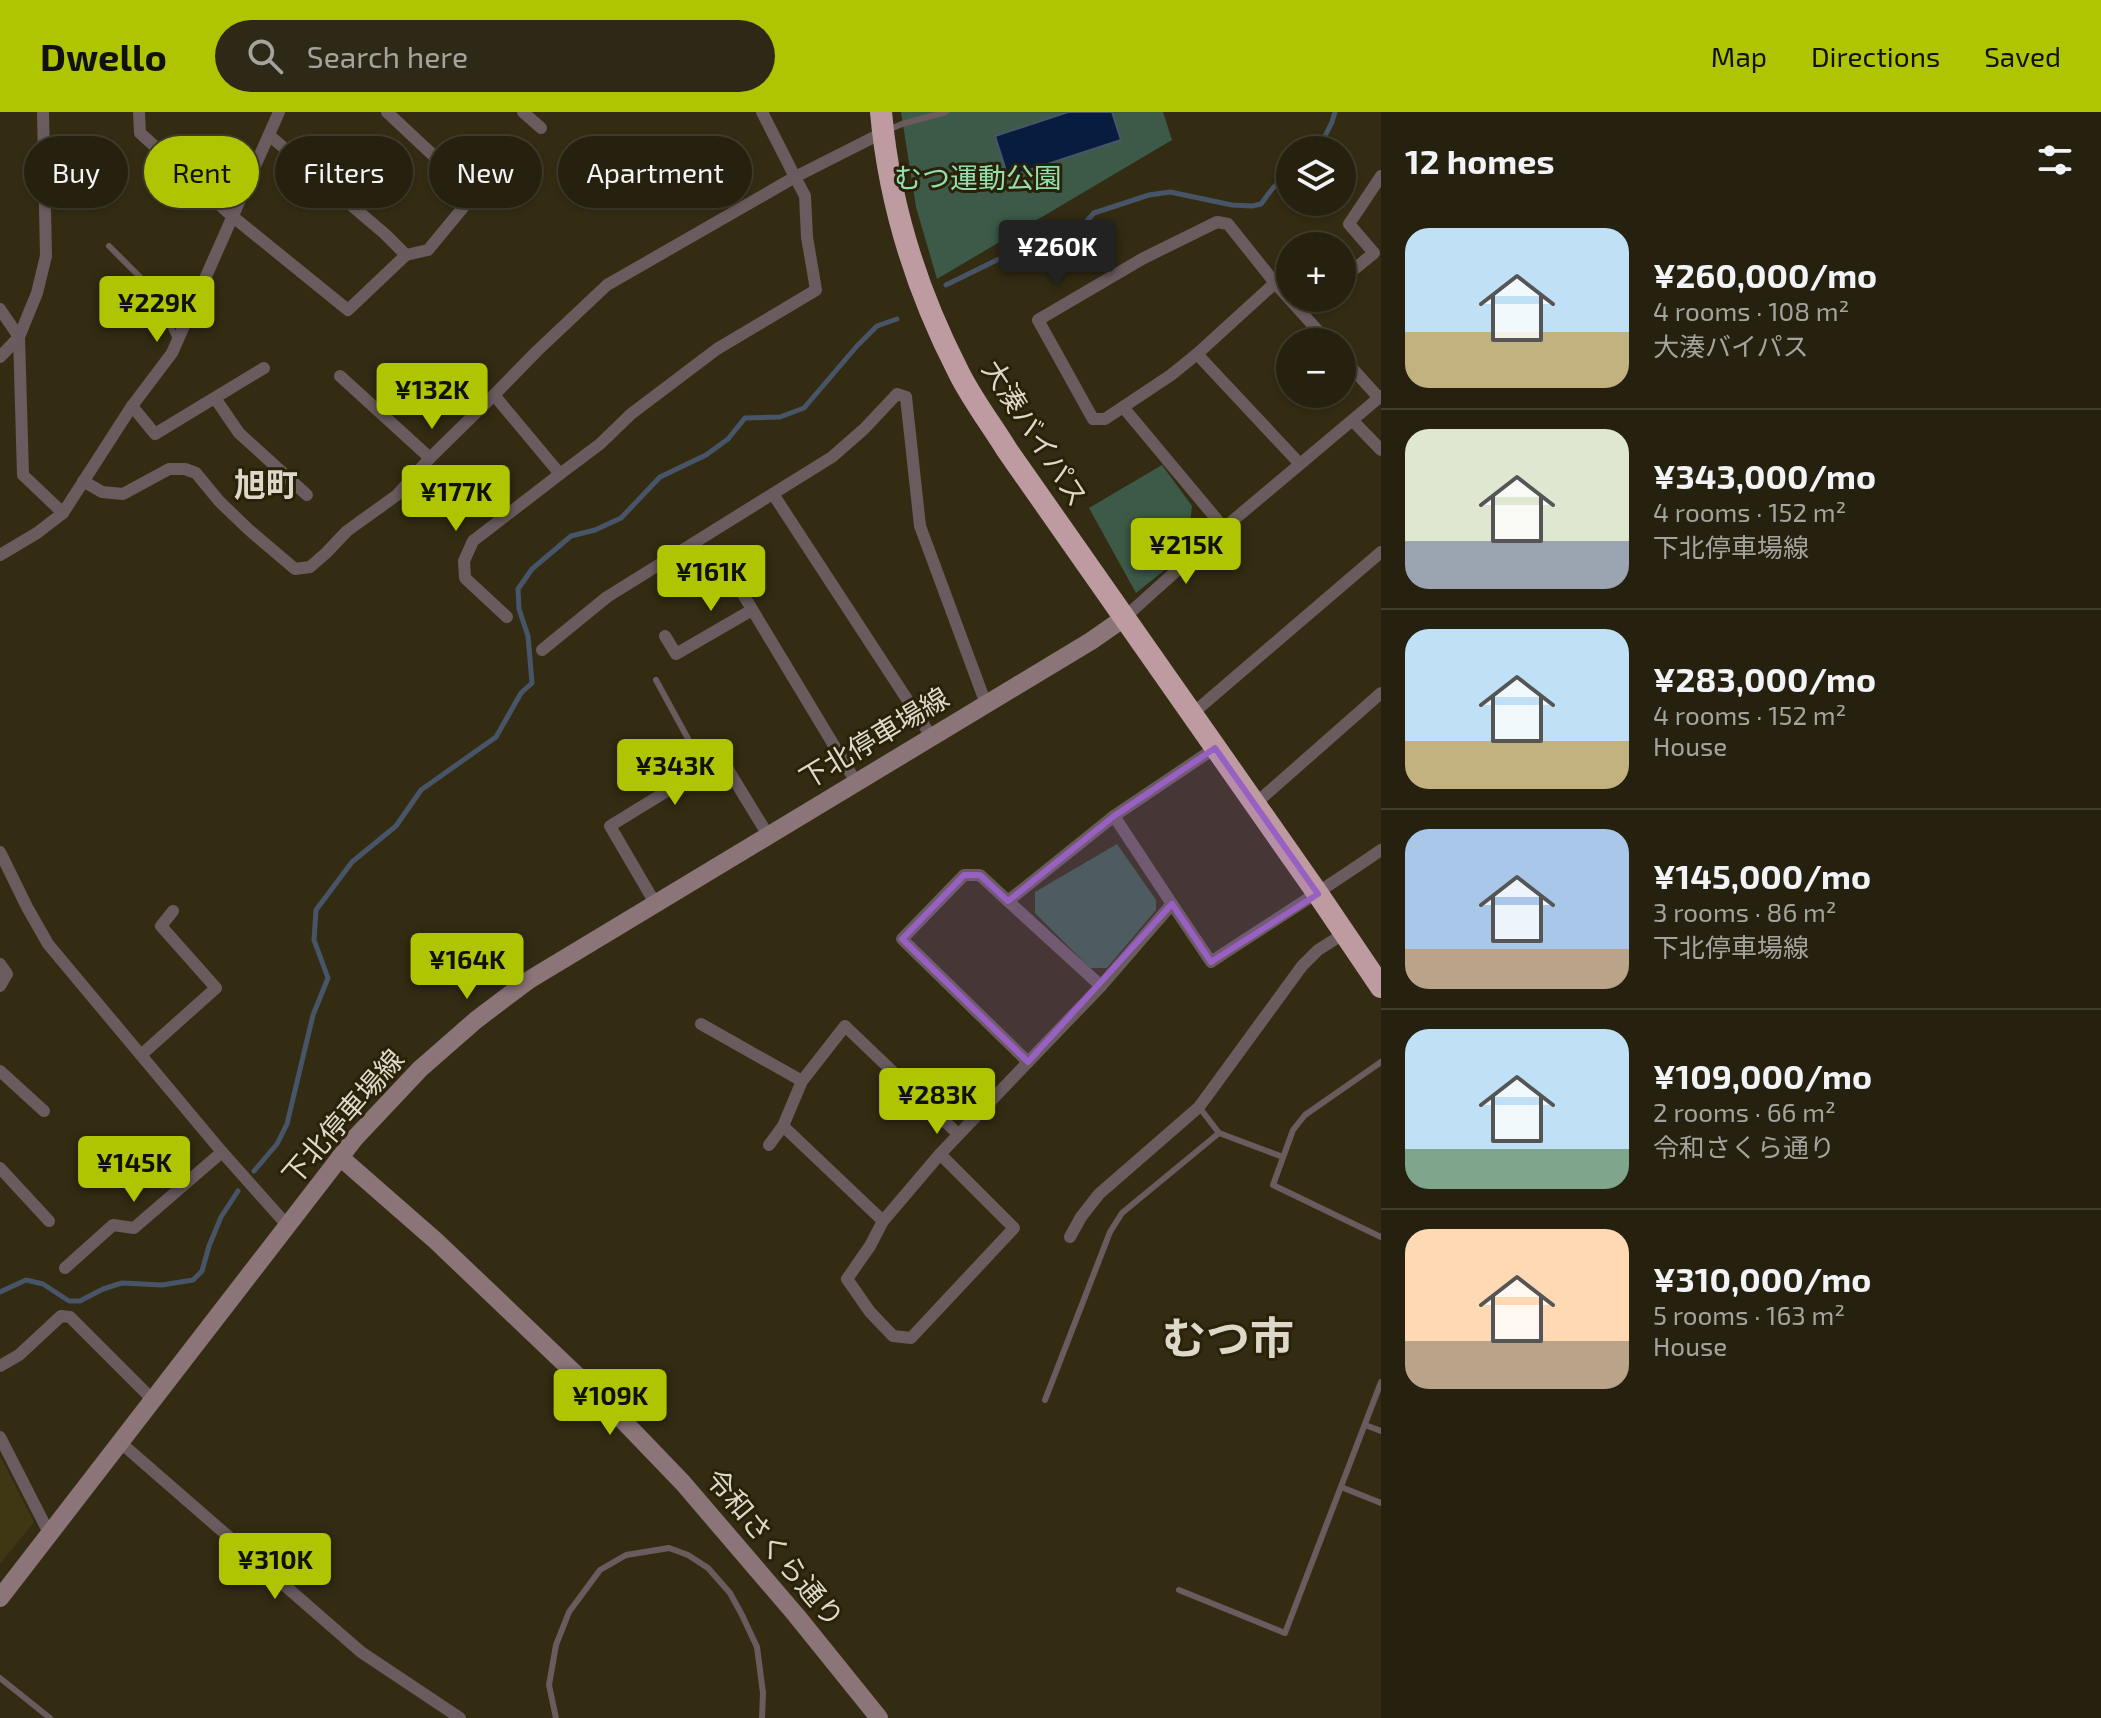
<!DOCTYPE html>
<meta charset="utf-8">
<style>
:root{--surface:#26210e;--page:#2e2917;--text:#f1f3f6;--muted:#a4a39e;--line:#423e2e;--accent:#b0c501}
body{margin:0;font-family:"Exo 2","Noto Sans JP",sans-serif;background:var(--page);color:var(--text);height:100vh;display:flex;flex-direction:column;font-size:30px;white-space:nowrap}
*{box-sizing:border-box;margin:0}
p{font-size:26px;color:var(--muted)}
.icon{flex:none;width:44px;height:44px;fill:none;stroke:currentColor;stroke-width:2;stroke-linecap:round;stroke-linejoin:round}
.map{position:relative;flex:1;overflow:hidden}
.sheet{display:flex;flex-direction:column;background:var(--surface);width:720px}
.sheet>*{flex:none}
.hud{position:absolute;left:24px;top:24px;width:760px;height:72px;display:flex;gap:16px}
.fabs{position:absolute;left:1276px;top:24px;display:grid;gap:16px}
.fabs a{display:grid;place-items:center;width:80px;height:80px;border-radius:50%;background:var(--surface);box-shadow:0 2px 6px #0004,0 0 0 2px var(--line);font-size:40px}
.price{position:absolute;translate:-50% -68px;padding:0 18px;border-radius:8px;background:var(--accent);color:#111;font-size:26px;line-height:52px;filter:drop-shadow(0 2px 4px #0008)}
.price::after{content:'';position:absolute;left:50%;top:48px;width:24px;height:18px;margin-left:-12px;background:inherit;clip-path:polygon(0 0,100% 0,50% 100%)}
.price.selected{background:#222;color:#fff}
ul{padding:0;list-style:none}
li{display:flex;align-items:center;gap:24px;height:200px;padding:0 24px}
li+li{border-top:2px solid var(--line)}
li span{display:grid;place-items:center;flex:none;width:224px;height:160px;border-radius:24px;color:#555}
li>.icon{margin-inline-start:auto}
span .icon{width:96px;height:96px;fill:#fffc;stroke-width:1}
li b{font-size:34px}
h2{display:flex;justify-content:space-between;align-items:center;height:96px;padding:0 24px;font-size:34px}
.tag{padding:0 28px;border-radius:36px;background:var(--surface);box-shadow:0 2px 6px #0004,0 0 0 2px var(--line);font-size:28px;line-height:72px}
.tag.selected{background:var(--accent);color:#111}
header{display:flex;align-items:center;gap:48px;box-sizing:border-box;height:112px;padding:0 40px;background:var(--accent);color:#111}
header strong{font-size:38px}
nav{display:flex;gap:44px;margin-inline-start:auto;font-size:28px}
.search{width:560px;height:72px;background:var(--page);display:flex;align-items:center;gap:20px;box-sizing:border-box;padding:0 28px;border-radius:44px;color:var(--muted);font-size:30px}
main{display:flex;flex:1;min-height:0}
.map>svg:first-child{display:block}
.built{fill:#3f3614}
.green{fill:#3d5a48}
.water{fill:#081c3f;stroke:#485569;stroke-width:2}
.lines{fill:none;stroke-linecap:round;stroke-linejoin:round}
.stream{stroke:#485569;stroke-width:5}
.lane{stroke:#6a5b5e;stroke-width:6}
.street{stroke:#6a5b5e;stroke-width:12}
.secondary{stroke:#8c7579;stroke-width:18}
.highway{stroke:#be9ba1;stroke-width:22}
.marked{fill:#9860c2;fill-opacity:0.2;stroke:#9860c2;stroke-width:6;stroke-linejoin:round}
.labels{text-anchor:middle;stroke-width:6;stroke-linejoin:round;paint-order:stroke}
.park-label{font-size:28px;fill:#91dfaf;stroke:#292208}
.street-label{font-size:28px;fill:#ddd9ca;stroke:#292208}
.quarter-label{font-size:32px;font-weight:bold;fill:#ddd9ca;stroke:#292208}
.town-label{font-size:44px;font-weight:bold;fill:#ddd9ca;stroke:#292208}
</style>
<header>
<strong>Dwello</strong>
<div class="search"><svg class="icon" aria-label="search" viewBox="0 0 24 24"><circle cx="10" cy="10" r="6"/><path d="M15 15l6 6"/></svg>Search here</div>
<nav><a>Map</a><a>Directions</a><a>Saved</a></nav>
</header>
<main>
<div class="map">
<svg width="1381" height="1606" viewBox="0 0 1381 1606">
<rect width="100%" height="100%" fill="#332c13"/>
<polygon class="built" points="0,1344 34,1410 0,1452"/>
<g class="green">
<polygon points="901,0 1163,0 1172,28 937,167 916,95"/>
<polygon points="1162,353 1192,394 1187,440 1136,481 1089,396"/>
<polygon points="1117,732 1156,788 1156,798 1107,856 1090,856 1035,801 1035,780"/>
</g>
<polygon class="water" points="1068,0 1112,0 1121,28 1008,65 995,24"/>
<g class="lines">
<g class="stream">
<polyline points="1318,38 1332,10 1335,0"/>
<path d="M946,173L1003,145L1050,150L1094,101L1149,83L1170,80L1232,93L1252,94L1261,92C1270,80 1275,70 1290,64"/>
<polyline points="254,1059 277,1032 287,1012 313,903 328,866 314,828 316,798 352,750 396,714 421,678 496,625 521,581 532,571 528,524 519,497 518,477 532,457 571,424 595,418 621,406 660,365 706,343 728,327 745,306 780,305 804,296 857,234 877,214 897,207"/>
<polyline points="0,1180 26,1168 43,1172 69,1189 80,1189 103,1177 122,1171 162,1173 193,1168 202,1159 209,1134 221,1105 238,1079"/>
</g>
<g class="lane">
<polyline points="888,18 902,12 946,0"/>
<polyline points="109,134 154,179 176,227"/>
<polyline points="656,568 704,656"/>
<polyline points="1381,950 1305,1003 1293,1018 1273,1073 1381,1125"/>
<polyline points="1199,995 1219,1021 1283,1045"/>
<polyline points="1045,1288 1110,1120 1122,1101 1219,1021"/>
<polyline points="1365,1313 1381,1319"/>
<polyline points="1341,1375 1381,1391"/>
<polyline points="1179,1478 1285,1521 1381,1270"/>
<polyline points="0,1566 50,1606"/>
<polyline points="556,1606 549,1573 556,1533 569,1500 600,1458 626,1443 669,1436 688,1443 708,1456 730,1481 742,1503 757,1535 763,1581 762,1606"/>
</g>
<g class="street">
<polyline points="43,0 46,144 37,181 19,225 23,363 63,401"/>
<polyline points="139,0 140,21 232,104 348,198 406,143"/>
<polyline points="523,0 541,16"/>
<polyline points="762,0 795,65 882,21"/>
<polyline points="270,24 385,122 406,143 428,138 466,92 465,77 435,45 387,0"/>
<polygon points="795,65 805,84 807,125 816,178 717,237 631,302 600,332 560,362 494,283 537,239 607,173"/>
<polyline points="1342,167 1374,141 1349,112 1381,64"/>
<polyline points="0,197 19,225 0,245"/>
<polyline points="1301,199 1318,186"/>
<polyline points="1197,242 1299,351"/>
<polyline points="1342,245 1379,286"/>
<polyline points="340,264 430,346"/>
<polyline points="215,286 239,321 307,383"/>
<polyline points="132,294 155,322 264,256"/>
<polyline points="1123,295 1171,263 1197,242 1275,171"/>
<polyline points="1353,309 1381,338"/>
<polyline points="83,369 102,380 123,382 169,357 185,357 196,361 219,389 248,417 295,457 310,455 326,441 347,419 397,383 430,346 494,283"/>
<polyline points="773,382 931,624"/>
<polyline points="1224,416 1123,295 1105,307 1093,307 1038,208 1142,147 1217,110 1228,112 1275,171 1328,230"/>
<polyline points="0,443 37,421 63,401 132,294 172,241 279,0"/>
<polyline points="738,474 856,670"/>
<polyline points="507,505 465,466 464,449 473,429 560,362"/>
<polyline points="1124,506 1224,416 1381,284"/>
<polyline points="665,524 676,542 752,498"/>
<polyline points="542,538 607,485 832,345 864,317 897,282 906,285 920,414 986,592"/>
<polyline points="1192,602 1381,440"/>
<polyline points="1255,692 1381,581"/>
<polyline points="1114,704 1172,792"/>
<polyline points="0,740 27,795 48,832 222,1040 287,1113"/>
<polyline points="1008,789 1101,874"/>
<polyline points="655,791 610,714 721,646 768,723"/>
<polyline points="0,852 7,862 0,874"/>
<polyline points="701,912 802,969"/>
<polyline points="141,943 216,876 161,814 173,799"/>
<polyline points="1028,950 902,827 964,763 980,763 1008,789 1114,704 1215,636"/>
<polyline points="0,959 44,999"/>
<polyline points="783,1014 883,1109"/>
<polyline points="769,1033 783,1014 802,969 845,914 958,1022"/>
<path d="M940,1042L1101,874L1172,792L1211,850C1268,812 1325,777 1381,738"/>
<polygon points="940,1042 1014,1116 911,1226 893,1224 870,1200 847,1167 870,1134 883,1109"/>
<polyline points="0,1056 49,1109"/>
<polyline points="1070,1125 1081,1105 1099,1082 1199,995 1302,854 1318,838 1345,821"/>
<polyline points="65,1156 113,1113 134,1116 222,1040"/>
<polyline points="0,1254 19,1243 61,1204 70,1205 153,1288"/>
<polyline points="0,1325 50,1423"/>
<polyline points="121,1331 361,1540 460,1606"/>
</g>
<g class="secondary">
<polyline points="340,1045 436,1129 608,1293 683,1371 796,1503 879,1606"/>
<polyline points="0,1486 355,1026 420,957 476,908 529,868 1091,529 1124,506"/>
</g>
<path class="highway" d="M881,0C889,90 917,179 958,259C971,286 991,312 1007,338L1318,782L1381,875"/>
</g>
<path class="marked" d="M1215,636L1318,782L1211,850L1172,792L1028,950L902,827L964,763H980L1008,789L1114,704Z"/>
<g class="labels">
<g class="park-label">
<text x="978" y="76">むつ運動公園</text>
</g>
<g class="street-label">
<text transform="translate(1035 321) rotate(57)" y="10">大湊バイパス</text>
<text transform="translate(874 626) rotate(-31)" y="10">下北停車場線</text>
<text transform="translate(343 1005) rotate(-49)" y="10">下北停車場線</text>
<text transform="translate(775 1436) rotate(50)" y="10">令和さくら通り</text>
</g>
<g class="quarter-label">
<text x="266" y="384">旭町</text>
</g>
<g class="town-label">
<text x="1228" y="1242">むつ市</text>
</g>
</g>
</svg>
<div class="fabs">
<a><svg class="icon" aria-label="layers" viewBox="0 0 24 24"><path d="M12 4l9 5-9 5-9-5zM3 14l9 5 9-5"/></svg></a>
<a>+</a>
<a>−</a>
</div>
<b class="price selected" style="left:1057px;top:176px">¥260K</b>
<b class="price" style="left:157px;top:232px">¥229K</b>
<b class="price" style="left:432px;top:319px">¥132K</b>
<b class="price" style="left:456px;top:421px">¥177K</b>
<b class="price" style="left:1186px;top:474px">¥215K</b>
<b class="price" style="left:711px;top:501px">¥161K</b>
<b class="price" style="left:675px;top:695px">¥343K</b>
<b class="price" style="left:467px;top:889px">¥164K</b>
<b class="price" style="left:937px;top:1024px">¥283K</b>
<b class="price" style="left:134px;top:1092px">¥145K</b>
<b class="price" style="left:610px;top:1325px">¥109K</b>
<b class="price" style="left:275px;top:1489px">¥310K</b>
<div class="hud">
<a class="tag">Buy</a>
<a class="tag selected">Rent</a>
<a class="tag">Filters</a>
<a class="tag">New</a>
<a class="tag">Apartment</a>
</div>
</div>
<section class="sheet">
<h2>12 homes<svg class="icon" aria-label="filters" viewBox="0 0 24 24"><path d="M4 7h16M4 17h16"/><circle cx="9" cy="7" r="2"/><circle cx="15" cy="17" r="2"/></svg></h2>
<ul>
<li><span style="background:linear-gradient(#bfe0f5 65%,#c2b280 0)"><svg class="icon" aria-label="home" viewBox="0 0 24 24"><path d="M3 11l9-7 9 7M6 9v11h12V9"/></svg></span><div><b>¥260,000/mo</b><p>4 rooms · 108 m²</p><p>大湊バイパス</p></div></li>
<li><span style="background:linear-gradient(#dfe7d0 70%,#9aa5b1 0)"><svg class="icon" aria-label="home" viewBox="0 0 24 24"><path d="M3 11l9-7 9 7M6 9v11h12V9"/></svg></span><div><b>¥343,000/mo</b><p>4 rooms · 152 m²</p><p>下北停車場線</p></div></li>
<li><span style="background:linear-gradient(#bfe0f5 70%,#c2b280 0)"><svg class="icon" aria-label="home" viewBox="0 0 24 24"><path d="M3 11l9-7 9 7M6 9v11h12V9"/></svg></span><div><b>¥283,000/mo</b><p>4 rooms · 152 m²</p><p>House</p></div></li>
<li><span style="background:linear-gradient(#a9c7e8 75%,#b9a48a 0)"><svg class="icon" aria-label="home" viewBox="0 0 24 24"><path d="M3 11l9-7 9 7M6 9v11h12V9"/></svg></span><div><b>¥145,000/mo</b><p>3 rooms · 86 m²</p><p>下北停車場線</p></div></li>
<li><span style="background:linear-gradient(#bfe0f5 75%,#7fa58c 0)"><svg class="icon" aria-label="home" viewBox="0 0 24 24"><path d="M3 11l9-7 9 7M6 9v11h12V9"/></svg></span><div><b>¥109,000/mo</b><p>2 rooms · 66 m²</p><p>令和さくら通り</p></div></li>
<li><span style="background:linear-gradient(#ffd9b3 70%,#b9a48a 0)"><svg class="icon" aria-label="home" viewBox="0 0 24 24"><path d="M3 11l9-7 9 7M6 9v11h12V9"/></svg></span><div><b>¥310,000/mo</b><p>5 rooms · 163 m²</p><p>House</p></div></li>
</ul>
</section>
</main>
